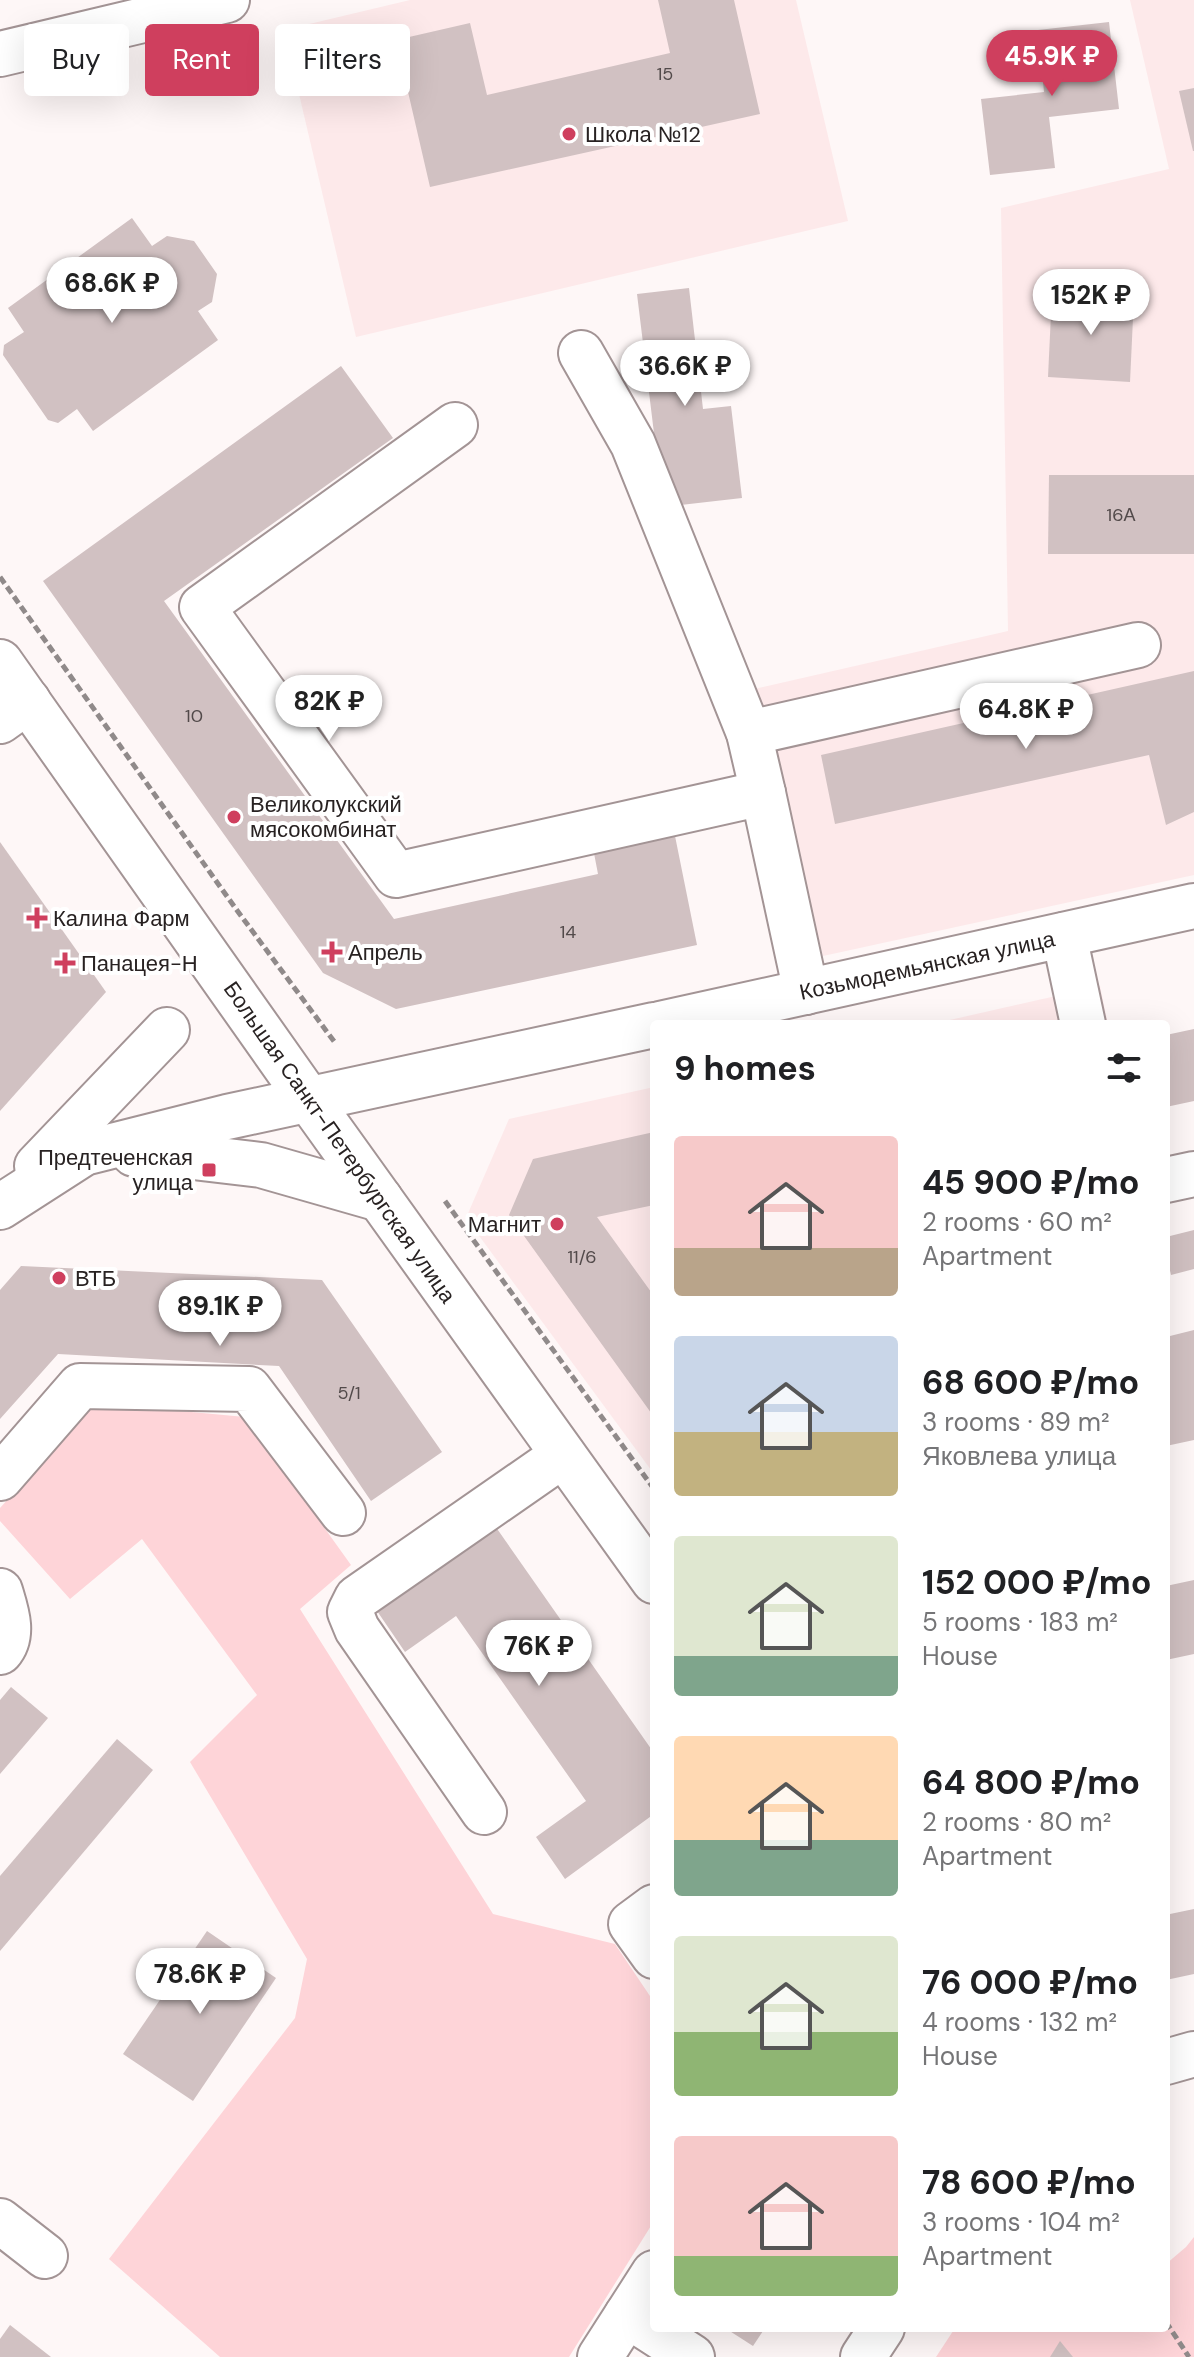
<!DOCTYPE html>
<meta charset="utf-8">
<style>
:root{--surface:#fff;--page:#f6f6f6;--text:#202124;--muted:#757577;--accent:#cf3f5e}
body{margin:0;font-family:"DM Sans",sans-serif;background:var(--page);color:var(--text);height:100vh;display:flex;flex-direction:column;font-size:30px;white-space:nowrap}
*{box-sizing:border-box;margin:0}
p{font-size:26px;color:var(--muted)}
.icon{flex:none;width:44px;height:44px;fill:none;stroke:currentColor;stroke-width:2;stroke-linecap:round;stroke-linejoin:round}
.map{position:relative;flex:1;overflow:hidden}
.side{position:absolute;left:650px;top:1020px;width:520px;height:1312px;display:flex;flex-direction:column;background:var(--surface);border-radius:8px;box-shadow:0 8px 32px #0002}
.side>*{flex:none}
.guide{position:absolute;left:24px;top:24px;width:506px;height:72px;display:flex;gap:16px}
.price{position:absolute;translate:-50% -68px;padding:0 18px;border-radius:28px;background:#fff;color:#222;font-size:26px;line-height:52px;filter:drop-shadow(0 2px 4px #0008)}
.price::after{content:'';position:absolute;left:50%;top:48px;width:24px;height:18px;margin-left:-12px;background:inherit;clip-path:polygon(0 0,100% 0,50% 100%)}
.price.on{background:var(--accent);color:#fff}
ul{padding:0;list-style:none}
li{display:flex;align-items:center;gap:24px;height:200px;padding:0 24px}
li span{display:grid;place-items:center;flex:none;width:224px;height:160px;border-radius:8px;color:#555}
li>.icon{margin-inline-start:auto}
span .icon{width:96px;height:96px;fill:#fffc;stroke-width:1}
li b{font-size:34px}
h2{display:flex;justify-content:space-between;align-items:center;height:96px;padding:0 24px;font-size:34px}
.chip{padding:0 28px;border-radius:8px;background:var(--surface);box-shadow:0 8px 32px #0002;font-size:28px;line-height:72px}
.chip.on{background:var(--accent);color:#fff}
.map>svg:first-child{display:block}
.built{fill:#fde9ea}
.green{fill:#fed4d8}
.building{fill:#d1c1c2}
.lines{fill:none;stroke-linecap:round;stroke-linejoin:round}
.minor-casing{stroke:#a39495;stroke-width:48}
.major-casing{stroke:#a39495;stroke-width:48}
.path{stroke:#908a8a;stroke-width:5;stroke-dasharray:8 4;stroke-linecap:butt}
.minor{stroke:#fff;stroke-width:44}
.major{stroke:#fff;stroke-width:44}
.poi-dot{fill:#cf3f5e;stroke:#fff;stroke-width:3}
.labels{text-anchor:middle;stroke-width:8;stroke-linejoin:round;paint-order:stroke}
.number-label{font-size:18px;fill:#524a4a}
.poi-label{font-size:22px;fill:#282222;stroke:#fff;text-anchor:start}
.street-label{font-size:22px;fill:#282222;stroke:#fff}
</style>
<div class="map">
<svg width="1194" height="2357" viewBox="0 0 1194 2357">
<rect width="100%" height="100%" fill="#fef7f7"/>
<g class="built">
<polygon points="410,0 796,0 848,221 356,337 284,30"/>
<polygon points="1130,0 1194,0 1194,875 823,956 754,689 1008,631 1001,208 1169,169"/>
<polygon points="1100,986 1108,1024 932,1024"/>
<polygon points="654,1087 654,1474 466,1218 509,1119"/>
</g>
<g class="green">
<polygon points="95,1403 245,1417 351,1565 300,1609 493,1914 615,1944 654,2002 654,2221 569,2357 220,2357 109,2259 295,2018 307,1959 190,1762 257,1695 142,1539 70,1599 0,1521 0,1508"/>
<polygon points="1194,2237 1194,2357 936,2357 955,2328 1166,2328 1166,2264 1186,2247"/>
</g>
<g class="building">
<polygon points="658,0 734,0 760,114 430,187 396,40 470,23 487,95 670,53"/>
<polygon points="1109,22 1119,109 1049,117 1055,168 990,175 981,99 1044,92 1038,30"/>
<polygon points="1194,88 1194,151 1193,151 1179,91"/>
<polygon points="132,218 152,246 167,236 194,241 217,274 212,302 198,311 218,340 93,431 77,409 58,423 48,420 3,355 4,345 24,332 8,308"/>
<polygon points="689,288 703,409 731,406 742,498 663,507 637,294"/>
<polygon points="1052,293 1134,297 1130,382 1048,377"/>
<polygon points="341,366 393,438 164,601 394,919 598,874 593,848 674,831 697,945 396,1009 323,973 43,581"/>
<polygon points="1049,475 1194,475 1194,554 1048,554"/>
<polygon points="1194,671 1194,812 1166,825 1149,755 835,824 821,755"/>
<polygon points="0,842 106,992 0,1111"/>
<polygon points="1194,1029 1194,1101 1166,1107 1166,1035"/>
<polygon points="654,1132 654,1205 597,1217 654,1296 654,1417 509,1215 533,1159"/>
<polygon points="1194,1230 1194,1269 1171,1275 1166,1253 1166,1237"/>
<polygon points="21,1266 322,1280 442,1452 371,1501 279,1366 58,1354 0,1419 0,1290"/>
<polygon points="1194,1330 1194,1440 1166,1446 1166,1337"/>
<polygon points="493,1523 654,1753 654,1814 565,1879 536,1837 586,1801 456,1616 405,1652 375,1608"/>
<polygon points="1194,1580 1194,1654 1166,1660 1166,1586"/>
<polygon points="11,1687 48,1718 0,1774 0,1700"/>
<polygon points="117,1739 153,1770 0,1951 0,1876"/>
<polygon points="1194,1909 1194,1974 1166,1980 1166,1912 1170,1914"/>
<polygon points="207,1931 276,1978 193,2101 123,2054"/>
<polygon points="10,2325 51,2357 0,2357 0,2339"/>
<polygon points="725,2328 765,2328 753,2346"/>
<polygon points="1060,2341 1073,2357 1050,2357"/>
</g>
<g class="lines">
<defs>
<g id="minor">
<polyline points="0,54 227,0"/>
<polyline points="581,353 633,444 749,733 763,793"/>
<polyline points="455,425 202,607 396,875 763,793 806,992"/>
<polyline points="0,721 28,701"/>
<polyline points="749,733 1138,645"/>
<polyline points="1064,935 1083,1024"/>
<polyline points="660,1024 1194,906"/>
<polyline points="134,1154 176,1155 261,1165 380,1199"/>
<polyline points="37,1166 167,1030"/>
<polyline points="1166,1180 1194,1174"/>
<polyline points="0,1207 84,1153 227,1117 654,1025"/>
<polyline points="0,1478 80,1386 249,1389 343,1513"/>
<path d="M0,1591C6,1611 15,1635 0,1652"/>
<polyline points="484,1812 357,1629 350,1612 357,1598 563,1455"/>
<polyline points="654,1907 631,1924 654,1956"/>
<polyline points="0,2221 45,2256"/>
<polyline points="627,2315 692,2357"/>
<polyline points="600,2357 654,2273"/>
</g>
<g id="major">
<polyline points="0,662 309,1100 654,1581"/>
<polyline points="1166,2062 1194,2054"/>
<polyline points="863,2357 882,2328"/>
</g>
</defs>
<use href="#minor" class="minor-casing"/>
<use href="#major" class="major-casing"/>
<g class="path">
<polyline points="0,577 236,909 336,1044"/>
<polyline points="445,1201 654,1489"/>
<polyline points="1166,2322 1189,2357"/>
</g>
<use href="#minor" class="minor"/>
<use href="#major" class="major"/>
</g>
<g class="poi-dot">
<circle cx="569" cy="134" r="8"/>
<circle cx="234" cy="817" r="8"/>
<path d="M33 906h8v8h8v8h-8v8h-8v-8h-8v-8h8z"/>
<path d="M328 940h8v8h8v8h-8v8h-8v-8h-8v-8h8z"/>
<path d="M61 951h8v8h8v8h-8v8h-8v-8h-8v-8h8z"/>
<rect x="201" y="1162" width="16" height="16" rx="4"/>
<circle cx="557" cy="1224" r="8"/>
<circle cx="59" cy="1278" r="8"/>
</g>
<g class="labels">
<g class="number-label">
<text x="665" y="80">15</text>
<text x="1121" y="521">16А</text>
<text x="194" y="722">10</text>
<text x="568" y="938">14</text>
<text x="582" y="1263">11/6</text>
<text x="349" y="1399">5/1</text>
</g>
<g class="poi-label">
<text x="585" y="142">Школа №12</text>
<text x="250" y="812">Великолукский<tspan x="250" dy="25">мясокомбинат</tspan></text>
<text x="53" y="926">Калина Фарм</text>
<text x="348" y="960">Апрель</text>
<text x="81" y="971">Панацея-Н</text>
<text x="193" y="1165" text-anchor="end">Предтеченская<tspan x="193" dy="25">улица</tspan></text>
<text x="541" y="1232" text-anchor="end">Магнит</text>
<text x="75" y="1286">ВТБ</text>
</g>
<g class="street-label">
<text transform="translate(927 965) rotate(-12)" y="8">Козьмодемьянская улица</text>
<text transform="translate(340 1142) rotate(55)" y="8">Большая Санкт-Петербургская улица</text>
</g>
</g>
</svg>
<b class="price on" style="left:1052px;top:98px">45.9K ₽</b>
<b class="price" style="left:112px;top:325px">68.6K ₽</b>
<b class="price" style="left:1091px;top:337px">152K ₽</b>
<b class="price" style="left:685px;top:408px">36.6K ₽</b>
<b class="price" style="left:329px;top:743px">82K ₽</b>
<b class="price" style="left:1026px;top:751px">64.8K ₽</b>
<b class="price" style="left:220px;top:1348px">89.1K ₽</b>
<b class="price" style="left:539px;top:1688px">76K ₽</b>
<b class="price" style="left:200px;top:2016px">78.6K ₽</b>
<div class="guide">
<a class="chip">Buy</a>
<a class="chip on">Rent</a>
<a class="chip">Filters</a>
</div>
<section class="side">
<h2>9 homes<svg class="icon" aria-label="filters" viewBox="0 0 24 24"><path d="M4 7h16M4 17h16"/><circle cx="9" cy="7" r="2"/><circle cx="15" cy="17" r="2"/></svg></h2>
<ul>
<li><span style="background:linear-gradient(#f6c9c9 70%,#b9a48a 0)"><svg class="icon" aria-label="home" viewBox="0 0 24 24"><path d="M3 11l9-7 9 7M6 9v11h12V9"/></svg></span><div><b>45 900 ₽/mo</b><p>2 rooms · 60 m²</p><p>Apartment</p></div></li>
<li><span style="background:linear-gradient(#c9d6e8 60%,#c2b280 0)"><svg class="icon" aria-label="home" viewBox="0 0 24 24"><path d="M3 11l9-7 9 7M6 9v11h12V9"/></svg></span><div><b>68 600 ₽/mo</b><p>3 rooms · 89 m²</p><p>Яковлева улица</p></div></li>
<li><span style="background:linear-gradient(#dfe7d0 75%,#7fa58c 0)"><svg class="icon" aria-label="home" viewBox="0 0 24 24"><path d="M3 11l9-7 9 7M6 9v11h12V9"/></svg></span><div><b>152 000 ₽/mo</b><p>5 rooms · 183 m²</p><p>House</p></div></li>
<li><span style="background:linear-gradient(#ffd9b3 65%,#7fa58c 0)"><svg class="icon" aria-label="home" viewBox="0 0 24 24"><path d="M3 11l9-7 9 7M6 9v11h12V9"/></svg></span><div><b>64 800 ₽/mo</b><p>2 rooms · 80 m²</p><p>Apartment</p></div></li>
<li><span style="background:linear-gradient(#dfe7d0 60%,#8fb573 0)"><svg class="icon" aria-label="home" viewBox="0 0 24 24"><path d="M3 11l9-7 9 7M6 9v11h12V9"/></svg></span><div><b>76 000 ₽/mo</b><p>4 rooms · 132 m²</p><p>House</p></div></li>
<li><span style="background:linear-gradient(#f6c9c9 75%,#8fb573 0)"><svg class="icon" aria-label="home" viewBox="0 0 24 24"><path d="M3 11l9-7 9 7M6 9v11h12V9"/></svg></span><div><b>78 600 ₽/mo</b><p>3 rooms · 104 m²</p><p>Apartment</p></div></li>
</ul>
</section>
</div>
